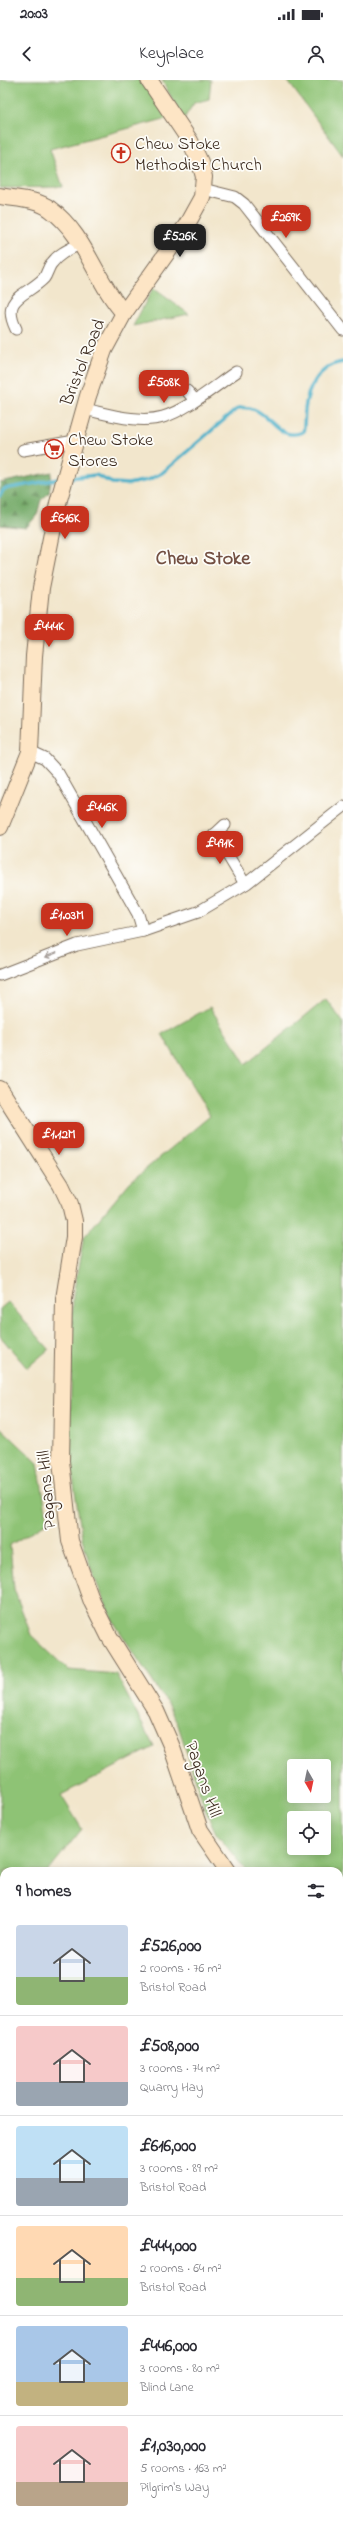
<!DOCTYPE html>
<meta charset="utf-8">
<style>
:root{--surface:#fff;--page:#f7f7f7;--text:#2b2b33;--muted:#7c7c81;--line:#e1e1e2;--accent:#c8321e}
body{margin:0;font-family:"Indie Flower",sans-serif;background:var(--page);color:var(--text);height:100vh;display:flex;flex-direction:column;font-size:15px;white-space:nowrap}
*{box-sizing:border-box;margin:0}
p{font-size:13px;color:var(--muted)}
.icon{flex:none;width:22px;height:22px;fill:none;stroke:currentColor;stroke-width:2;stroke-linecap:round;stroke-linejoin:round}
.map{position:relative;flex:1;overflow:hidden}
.panel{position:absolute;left:0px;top:1787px;width:343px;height:656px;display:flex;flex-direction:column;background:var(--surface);border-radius:12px 12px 0 0;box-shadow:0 2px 10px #0003}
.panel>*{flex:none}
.needle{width:26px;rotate:171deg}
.controls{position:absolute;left:287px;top:1679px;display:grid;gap:8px}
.controls a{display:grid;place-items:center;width:44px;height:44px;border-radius:4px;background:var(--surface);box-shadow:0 2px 10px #0003;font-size:20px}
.price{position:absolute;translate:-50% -34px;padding:0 9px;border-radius:8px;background:var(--accent);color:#fff;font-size:13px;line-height:26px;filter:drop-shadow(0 1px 2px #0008)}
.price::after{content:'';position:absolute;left:50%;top:24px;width:12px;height:9px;margin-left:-6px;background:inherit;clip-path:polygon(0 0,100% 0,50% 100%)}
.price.active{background:#222;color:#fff}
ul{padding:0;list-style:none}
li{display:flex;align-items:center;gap:12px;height:100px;padding:0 16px}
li+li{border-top:1px solid var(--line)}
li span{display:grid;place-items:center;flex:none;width:112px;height:80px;border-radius:4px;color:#555}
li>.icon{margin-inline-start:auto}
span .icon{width:48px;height:48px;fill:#fffc;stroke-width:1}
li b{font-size:17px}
h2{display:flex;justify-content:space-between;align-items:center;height:48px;padding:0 16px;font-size:17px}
.status{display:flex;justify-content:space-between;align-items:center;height:28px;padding:0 20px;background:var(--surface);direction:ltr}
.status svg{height:11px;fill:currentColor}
header{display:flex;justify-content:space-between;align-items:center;height:52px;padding:0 16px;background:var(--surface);font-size:18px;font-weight:600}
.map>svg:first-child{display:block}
.green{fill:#8ec375;stroke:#64764a;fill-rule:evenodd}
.forest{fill:url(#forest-firs);stroke:#566a42}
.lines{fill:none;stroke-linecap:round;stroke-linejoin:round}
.stream{stroke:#4bb1ca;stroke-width:3.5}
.street-casing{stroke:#7b6c5b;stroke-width:13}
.secondary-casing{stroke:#7b6c5b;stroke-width:18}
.street{stroke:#fff;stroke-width:11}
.secondary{stroke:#fde5c5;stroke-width:16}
.oneway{stroke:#a79f9a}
.labels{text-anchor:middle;stroke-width:3.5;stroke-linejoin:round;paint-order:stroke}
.poi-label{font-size:18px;fill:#3b2a1e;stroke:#fdfcf7;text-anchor:start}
.street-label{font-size:18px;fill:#3b2a1e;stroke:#fdfcf7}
.quarter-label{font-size:20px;font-weight:bold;fill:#735043;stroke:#fdfcf7}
</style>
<div class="status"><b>20:03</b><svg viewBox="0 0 49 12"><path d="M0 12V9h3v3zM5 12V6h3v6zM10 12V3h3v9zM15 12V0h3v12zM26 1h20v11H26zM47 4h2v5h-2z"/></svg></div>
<header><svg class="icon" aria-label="back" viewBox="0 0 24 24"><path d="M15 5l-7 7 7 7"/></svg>Keyplace<svg class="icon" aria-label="person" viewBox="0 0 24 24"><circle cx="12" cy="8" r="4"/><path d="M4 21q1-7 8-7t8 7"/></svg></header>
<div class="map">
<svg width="343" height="2443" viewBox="0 0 343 2443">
<defs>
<pattern id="forest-firs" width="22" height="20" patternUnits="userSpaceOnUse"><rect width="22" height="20" fill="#72a966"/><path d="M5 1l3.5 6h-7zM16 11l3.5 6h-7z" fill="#5f8a53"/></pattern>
</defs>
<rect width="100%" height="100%" fill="#fdfcf7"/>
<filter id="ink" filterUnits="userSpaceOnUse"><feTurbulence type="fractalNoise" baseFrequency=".025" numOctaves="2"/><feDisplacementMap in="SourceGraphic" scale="8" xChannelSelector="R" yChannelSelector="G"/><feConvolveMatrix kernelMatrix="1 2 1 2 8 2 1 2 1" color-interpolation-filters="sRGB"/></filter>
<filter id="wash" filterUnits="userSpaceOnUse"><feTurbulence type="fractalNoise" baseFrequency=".012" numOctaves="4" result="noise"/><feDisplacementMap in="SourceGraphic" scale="16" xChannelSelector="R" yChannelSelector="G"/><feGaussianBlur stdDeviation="0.9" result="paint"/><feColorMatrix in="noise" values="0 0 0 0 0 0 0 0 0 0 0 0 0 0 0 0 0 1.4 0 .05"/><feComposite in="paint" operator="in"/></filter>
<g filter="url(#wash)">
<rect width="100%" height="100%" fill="#f2e6cc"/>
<g class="green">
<polygon points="0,0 145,0 168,38 50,69 63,107 0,108"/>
<polygon points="162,0 211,0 209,19 194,23 183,40"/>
<polygon points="287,0 343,0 343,76"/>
<polygon points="153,208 189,234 133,246"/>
<path d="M326,919L343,942V1899L339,1894V1791H246L216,1753L205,1729L178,1645L168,1625L113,1541L92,1492L82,1458L72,1391L70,1349L73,1215L84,1157L130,1102L210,1036L162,954L210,927L246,984ZM294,1686H324V1716H294ZM294,1738H324V1768H294Z"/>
<polygon points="8,1222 49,1269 27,1288 0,1256 0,1229"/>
<polygon points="0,1347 38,1383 48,1442 10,1465 14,1509 31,1555 68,1590 116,1594 154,1667 61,1715 82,1749 48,1791 4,1791 4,1946 0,1942"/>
<polygon points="4,2012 4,2439 330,2439 328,2443 0,2443 0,2015"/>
<polygon points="339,2314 343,2317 343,2416 339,2423"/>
</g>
<polygon class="forest" points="52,392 49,413 41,420 37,435 26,448 0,445 0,403"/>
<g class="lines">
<g class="stream">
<path d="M69,398L96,395L112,403L128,404L148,400L162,393L238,328C270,322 273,364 303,352C305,344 304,338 305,330C307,308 320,285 343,282"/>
<polyline points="0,416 4,409 59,399"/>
</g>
</g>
</g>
<g filter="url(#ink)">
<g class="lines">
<defs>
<g id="street">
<polyline points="203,109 235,117 244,124 343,250"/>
<path d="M16,249C0,217 27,216 44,198C47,194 48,188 51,184C59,173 70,169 82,163"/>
<polyline points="187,311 194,319"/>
<path d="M84,329C108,334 139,344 163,337C187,330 215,306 236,292"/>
<polyline points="23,370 75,361"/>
<polyline points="30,672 45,679 58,693 138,834 143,851"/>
<polyline points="215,754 245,804"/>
<polyline points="207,762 225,745"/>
<polyline points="0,895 77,865 143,851 198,832 247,803 343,727"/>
<polyline points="0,2000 4,1998"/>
</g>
<g id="secondary">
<path d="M0,116C16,119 37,119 50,129C86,155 95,201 124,233"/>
<polyline points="0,747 30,672 34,576 41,508 58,423 88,316 104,270 124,233 186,146 202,117 204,97 200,82 190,61 149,0"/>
<polyline points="0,1009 61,1105 70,1124 74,1141 74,1157 64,1219 61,1381 70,1461 92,1522 109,1556 156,1631 171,1665 200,1750 228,1791"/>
<polyline points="339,1912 343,1917"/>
<polyline points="342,2443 343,2440"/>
</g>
</defs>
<use href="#street" class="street-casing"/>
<use href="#secondary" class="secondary-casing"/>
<use href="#street" class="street"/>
<use href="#secondary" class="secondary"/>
</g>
<defs><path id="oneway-shaft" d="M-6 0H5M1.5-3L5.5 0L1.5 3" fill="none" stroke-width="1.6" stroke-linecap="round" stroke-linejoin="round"/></defs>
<use class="oneway" href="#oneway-shaft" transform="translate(51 875) rotate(159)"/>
</g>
<defs>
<symbol id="church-ring" viewBox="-11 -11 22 22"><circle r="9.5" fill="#fdfcf7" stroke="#c8321e" stroke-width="1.5"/><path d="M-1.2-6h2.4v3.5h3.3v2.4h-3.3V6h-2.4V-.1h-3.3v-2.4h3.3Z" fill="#c8321e"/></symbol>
<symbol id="supermarket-ring" viewBox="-11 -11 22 22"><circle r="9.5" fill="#fdfcf7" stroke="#c8321e" stroke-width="1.5"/><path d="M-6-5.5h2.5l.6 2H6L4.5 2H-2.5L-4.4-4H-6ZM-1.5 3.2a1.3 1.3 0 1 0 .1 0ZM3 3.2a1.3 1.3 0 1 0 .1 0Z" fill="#c8321e"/></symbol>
</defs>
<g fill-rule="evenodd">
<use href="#church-ring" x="110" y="62" width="22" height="22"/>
<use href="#supermarket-ring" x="43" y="358" width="22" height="22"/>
</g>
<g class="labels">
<g class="poi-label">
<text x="135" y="69">Chew Stoke<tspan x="135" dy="21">Methodist Church</tspan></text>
<text x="68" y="365">Chew Stoke<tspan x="68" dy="21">Stores</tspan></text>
</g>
<g class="street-label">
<text transform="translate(82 282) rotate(-68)" y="6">Bristol Road</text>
<text transform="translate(46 1410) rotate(-95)" y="6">Pagans Hill</text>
<text transform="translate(204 1699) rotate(71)" y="6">Pagans Hill</text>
</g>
<g class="quarter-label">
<text x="203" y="484">Chew Stoke</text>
</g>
</g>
</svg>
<div class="controls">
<a><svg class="needle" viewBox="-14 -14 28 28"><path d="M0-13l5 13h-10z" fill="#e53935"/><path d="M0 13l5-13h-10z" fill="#7c7c81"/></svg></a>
<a><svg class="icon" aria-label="locate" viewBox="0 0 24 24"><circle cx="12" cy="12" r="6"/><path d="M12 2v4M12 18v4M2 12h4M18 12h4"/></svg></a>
</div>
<b class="price" style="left:286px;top:159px">£269K</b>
<b class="price active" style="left:180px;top:178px">£526K</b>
<b class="price" style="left:164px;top:324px">£508K</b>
<b class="price" style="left:65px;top:460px">£616K</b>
<b class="price" style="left:49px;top:568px">£444K</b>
<b class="price" style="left:102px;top:749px">£446K</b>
<b class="price" style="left:220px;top:785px">£491K</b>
<b class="price" style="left:67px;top:857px">£1.03M</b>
<b class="price" style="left:59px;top:1076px">£1.12M</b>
<section class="panel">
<h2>9 homes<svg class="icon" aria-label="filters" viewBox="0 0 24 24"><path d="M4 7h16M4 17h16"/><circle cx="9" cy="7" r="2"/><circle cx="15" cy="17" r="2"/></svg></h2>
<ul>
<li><span style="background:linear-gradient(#c9d6e8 65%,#8fb573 0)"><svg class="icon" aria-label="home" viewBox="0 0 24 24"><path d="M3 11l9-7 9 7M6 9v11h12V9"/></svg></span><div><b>£526,000</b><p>2 rooms · 76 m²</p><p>Bristol Road</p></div></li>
<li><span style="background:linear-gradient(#f6c9c9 70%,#9aa5b1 0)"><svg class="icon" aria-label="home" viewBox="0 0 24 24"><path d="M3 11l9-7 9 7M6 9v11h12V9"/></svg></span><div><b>£508,000</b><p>3 rooms · 74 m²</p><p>Quarry Hay</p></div></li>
<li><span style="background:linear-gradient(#bfe0f5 65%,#9aa5b1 0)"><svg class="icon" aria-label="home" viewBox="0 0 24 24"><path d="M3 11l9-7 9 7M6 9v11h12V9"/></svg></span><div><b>£616,000</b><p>3 rooms · 89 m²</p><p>Bristol Road</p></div></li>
<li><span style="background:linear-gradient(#ffd9b3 65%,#8fb573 0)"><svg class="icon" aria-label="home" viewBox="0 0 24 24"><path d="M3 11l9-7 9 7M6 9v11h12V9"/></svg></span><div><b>£444,000</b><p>2 rooms · 64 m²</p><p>Bristol Road</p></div></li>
<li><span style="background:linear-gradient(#a9c7e8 70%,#c2b280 0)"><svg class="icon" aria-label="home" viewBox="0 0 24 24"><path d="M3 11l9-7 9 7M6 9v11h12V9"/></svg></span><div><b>£446,000</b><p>3 rooms · 80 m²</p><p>Blind Lane</p></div></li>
<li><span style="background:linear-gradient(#f6c9c9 70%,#b9a48a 0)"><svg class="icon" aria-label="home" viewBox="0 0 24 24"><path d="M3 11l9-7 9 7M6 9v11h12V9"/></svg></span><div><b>£1,030,000</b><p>5 rooms · 163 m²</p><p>Pilgrim's Way</p></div></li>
</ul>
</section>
</div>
